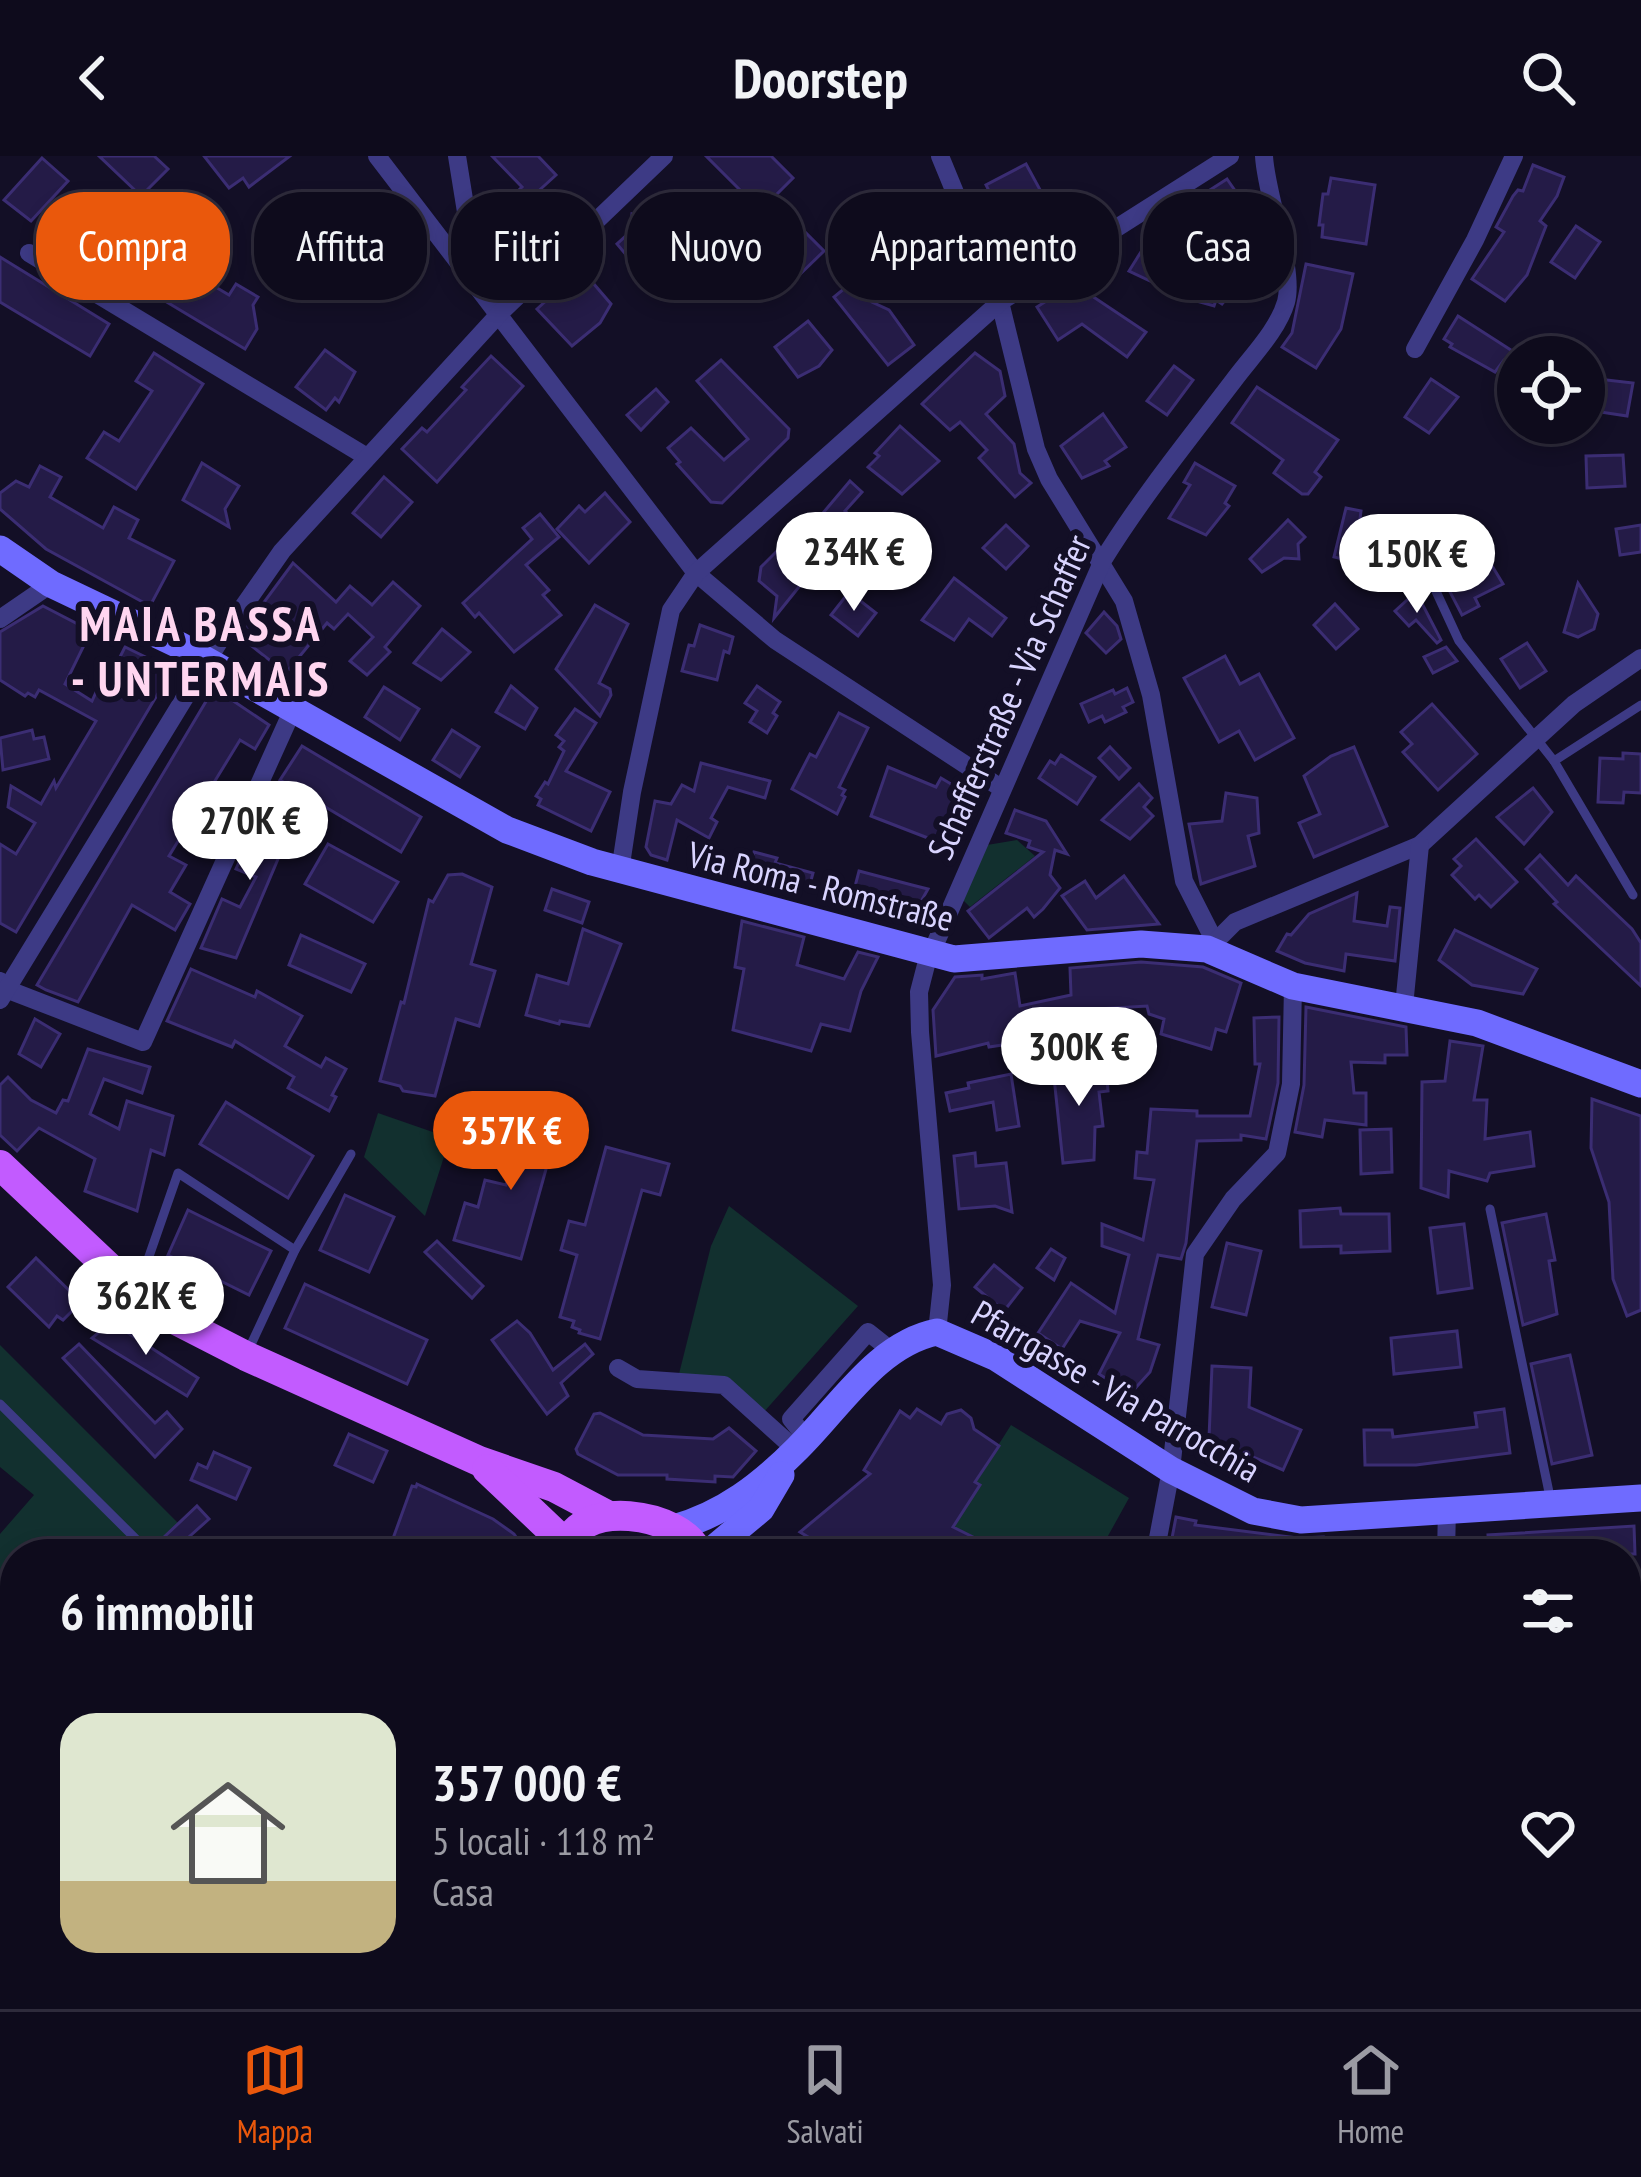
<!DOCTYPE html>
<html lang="it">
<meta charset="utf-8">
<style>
:root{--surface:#0e0b1c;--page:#1c1929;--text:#f1f3f6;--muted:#9b9ba3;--line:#2e2b3b;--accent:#ea580c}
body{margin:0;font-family:"PT Sans Narrow",sans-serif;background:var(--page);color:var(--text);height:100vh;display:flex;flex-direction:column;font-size:45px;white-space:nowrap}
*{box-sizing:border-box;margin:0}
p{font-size:39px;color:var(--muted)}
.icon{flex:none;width:66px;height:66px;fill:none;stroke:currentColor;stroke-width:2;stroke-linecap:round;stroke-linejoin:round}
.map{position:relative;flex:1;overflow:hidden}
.drawer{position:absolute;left:0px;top:1383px;width:1641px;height:471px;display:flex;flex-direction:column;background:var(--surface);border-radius:48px 48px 0 0;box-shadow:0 6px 18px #0003,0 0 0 3px var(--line)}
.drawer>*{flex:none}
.banner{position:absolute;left:36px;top:36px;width:1569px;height:108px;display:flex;gap:24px}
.controls{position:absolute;left:1497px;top:180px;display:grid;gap:24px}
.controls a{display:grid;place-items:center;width:108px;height:108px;border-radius:50%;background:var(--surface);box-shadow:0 6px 18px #0003,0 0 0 3px var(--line);font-size:60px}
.price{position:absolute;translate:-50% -102px;padding:0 27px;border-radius:42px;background:#fff;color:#222;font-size:39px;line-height:78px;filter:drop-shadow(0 3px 6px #0008)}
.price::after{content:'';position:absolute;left:50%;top:72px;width:36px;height:27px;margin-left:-18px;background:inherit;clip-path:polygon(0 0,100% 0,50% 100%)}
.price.active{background:var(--accent);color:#fff}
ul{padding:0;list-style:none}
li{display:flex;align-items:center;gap:36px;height:300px;padding:0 60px}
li+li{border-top:3px solid var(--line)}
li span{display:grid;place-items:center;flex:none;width:336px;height:240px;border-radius:36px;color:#555}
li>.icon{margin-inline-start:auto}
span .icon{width:144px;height:144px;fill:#fffc;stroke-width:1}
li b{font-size:51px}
h2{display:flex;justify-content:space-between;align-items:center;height:144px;padding:0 60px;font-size:51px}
.tag{padding:0 42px;border-radius:48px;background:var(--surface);box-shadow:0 6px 18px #0003,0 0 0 3px var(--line);font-size:42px;line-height:108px}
.tag.active{background:var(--accent);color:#fff}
header{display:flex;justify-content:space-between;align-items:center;height:156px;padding:0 60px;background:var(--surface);font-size:54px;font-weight:600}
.menu{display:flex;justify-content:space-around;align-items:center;height:168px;border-top:3px solid var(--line);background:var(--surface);font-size:33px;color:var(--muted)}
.menu a{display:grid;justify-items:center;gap:6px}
.menu .active{color:var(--accent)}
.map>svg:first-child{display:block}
.green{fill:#12302f}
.building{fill:#241b47;stroke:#3b2d73;stroke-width:3}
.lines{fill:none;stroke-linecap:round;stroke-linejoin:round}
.lane{stroke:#3d3a85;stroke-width:9}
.street{stroke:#3d3a85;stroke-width:18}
.secondary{stroke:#6f6bff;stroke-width:27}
.primary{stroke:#c25bff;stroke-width:30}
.labels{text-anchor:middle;stroke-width:12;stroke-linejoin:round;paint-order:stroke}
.street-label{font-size:36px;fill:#d9d4ff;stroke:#130f26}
.district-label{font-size:48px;font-weight:bold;letter-spacing:3px;fill:#ffd6f0;stroke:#130f26}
</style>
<header><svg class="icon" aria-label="back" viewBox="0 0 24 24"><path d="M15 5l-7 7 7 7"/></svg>Doorstep<svg class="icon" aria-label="search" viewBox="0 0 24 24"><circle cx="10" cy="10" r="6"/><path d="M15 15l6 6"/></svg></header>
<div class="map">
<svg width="1641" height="1853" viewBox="0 0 1641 1853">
<rect width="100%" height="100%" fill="#130f26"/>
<g class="green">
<polygon points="1017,684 1035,700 970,751 963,744 987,689"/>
<polygon points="378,957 450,982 425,1060 364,1001"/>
<polygon points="729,1050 858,1150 763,1257 679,1218 711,1090"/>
<polygon points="0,1189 209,1398 15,1398 15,1462 0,1448 0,1378 34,1339 0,1311"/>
<polygon points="1011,1269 1129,1342 1098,1398 1002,1398 949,1369 971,1323 980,1318"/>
<polygon points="0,1465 15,1478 15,1527 0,1543"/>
<polygon points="15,1530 15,1631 0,1617 0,1546"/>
<polygon points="0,1625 15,1637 15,1839 136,1839 141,1853 0,1853"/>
<polygon points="1641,1785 1641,1853 1455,1853 1454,1839 1626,1839 1626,1786"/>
</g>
<g class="building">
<polygon points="99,0 154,0 168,13 141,40"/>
<polygon points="204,0 290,0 249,31 243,22 229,32"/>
<polygon points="492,0 538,0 556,19 533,40 546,53 523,76 500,52 522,31"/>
<polygon points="706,0 771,0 793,22 772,43 824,95 791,127 737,73 758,52"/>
<polygon points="42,2 68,25 31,65 4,44"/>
<polygon points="1026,8 1044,41 1030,48 1033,54 1013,66 1003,63 986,29"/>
<polygon points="1533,9 1564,21 1557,40 1540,65 1546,70 1527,119 1505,145 1472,123 1504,76 1496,71 1513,40 1518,34 1523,35"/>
<polygon points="1331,22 1375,29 1366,88 1322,81 1323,69 1319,69 1323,38 1328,38"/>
<polygon points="1227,23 1245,49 1221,65 1214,64 1213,70 1173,88 1211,116 1222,119 1221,124 1234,133 1222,148 1216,144 1214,150 1196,145 1177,130 1165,132 1129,115 1144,91 1202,53 1196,43"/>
<polygon points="341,54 364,81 371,76 375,81 393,68 417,105 403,116 400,112 361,142 332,105 316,117 305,103 338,78 327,65"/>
<polygon points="632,58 649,63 669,89 639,114 617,88 630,76"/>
<polygon points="904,62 932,88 899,123 872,97"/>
<polygon points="1576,70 1600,86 1575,122 1551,106"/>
<polygon points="155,95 229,139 236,128 258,141 253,149 257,173 245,193 135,127"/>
<polygon points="0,101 109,168 90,200 0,146"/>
<polygon points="1306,108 1353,118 1341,173 1316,212 1282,191 1292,177"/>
<polygon points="581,113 611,148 600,167 572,190 537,153"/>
<polygon points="856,123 872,146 889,154 914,189 888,209 834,141"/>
<polygon points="1068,124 1146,176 1127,201 1082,168 1058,184 1037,151 1065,133"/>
<polygon points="1458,160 1500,187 1520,200 1504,204 1495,216 1450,191 1452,188 1444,183"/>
<polygon points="808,165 832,194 819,210 798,221 775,191"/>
<polygon points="325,194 355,216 339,246 335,242 326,254 296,231"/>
<polygon points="154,197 203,228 136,333 87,302 104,276 119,285 152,235 136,225"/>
<polygon points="975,197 1000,215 1005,240 986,258 1014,288 1020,317 1031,327 1015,341 979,302 987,294 960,266 950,274 922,248"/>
<polygon points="491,200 523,230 437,326 402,293 422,272 427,276 466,234 462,231"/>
<polygon points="721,204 789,273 788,282 722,347 711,346 677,308 680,306 668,292 691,272 724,304 748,283 697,225"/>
<polygon points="1174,210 1193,224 1167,259 1147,245"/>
<polygon points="1431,223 1458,241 1429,277 1405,261"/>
<polygon points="1598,223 1633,227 1627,260 1594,255"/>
<polygon points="1257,231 1338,284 1315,316 1321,321 1308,338 1302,338 1274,317 1283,304 1232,267"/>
<polygon points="656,233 668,246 641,274 627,259"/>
<polygon points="1103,258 1126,291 1105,305 1109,310 1082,322 1061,290"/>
<polygon points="900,270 939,305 902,338 868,311 879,300 875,297"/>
<polygon points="1623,299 1625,330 1587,332 1586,300"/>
<polygon points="202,307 239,330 225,353 229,371 183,344"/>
<polygon points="1195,307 1235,330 1225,347 1229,350 1206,379 1169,362 1190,329 1184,326"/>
<polygon points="40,310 61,321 50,341 103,372 114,351 138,364 129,382 174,405 150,450 46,393 0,353 0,337 16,325 29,331"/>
<polygon points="384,321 412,346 381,381 353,357"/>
<polygon points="850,325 862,336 845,355 869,377 849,399 835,386 774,462 777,440 759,425 761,411 789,383 796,389"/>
<polygon points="605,337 630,366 589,407 557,373 579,350 585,356"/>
<polygon points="1346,352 1361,355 1360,363 1376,367 1366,409 1334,401"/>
<polygon points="540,358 559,381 526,409 549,434 543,439 561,459 514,496 479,457 475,461 463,447 532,383 523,372"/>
<polygon points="1288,364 1305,381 1298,388 1299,403 1284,402 1262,416 1250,403"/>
<polygon points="1006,369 1028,390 1006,413 983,392"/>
<polygon points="1641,369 1641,396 1620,399 1616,373"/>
<polygon points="1480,390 1503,428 1475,442 1479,450 1462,459 1437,411"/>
<polygon points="293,407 336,446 350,430 372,449 393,426 420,450 385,491 390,496 367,519 350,505 373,481 348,458 334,473 327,467 286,517 239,480"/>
<polygon points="954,422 1006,462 992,480 969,463 954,484 922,464"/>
<polygon points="1578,427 1598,458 1594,473 1578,481 1564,476"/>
<polygon points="849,436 876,457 858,480 831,459"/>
<polygon points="1416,436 1441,484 1437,487 1416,464 1409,470 1395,455"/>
<polygon points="1335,448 1358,473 1336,493 1314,469"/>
<polygon points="595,449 628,468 599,527 610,533 611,539 600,560 556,513"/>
<polygon points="43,450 91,475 65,528 92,545 97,534 102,537 125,491 166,511 169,519 16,776 0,767 0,688 16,698 35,667 8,651 11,630 41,648 54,625 56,632 96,565 39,534 35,541 28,537 25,540 0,524 0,476"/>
<polygon points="1104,456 1117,470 1121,483 1106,497 1086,477"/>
<polygon points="700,469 733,481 729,497 724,495 717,524 682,515 689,489 694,490"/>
<polygon points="442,473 470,496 441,524 414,507"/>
<polygon points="1527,487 1546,515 1520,532 1501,503"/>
<polygon points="1446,491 1457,505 1433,517 1424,501"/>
<polygon points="1225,500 1240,528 1259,518 1294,582 1255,604 1239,575 1219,586 1184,522"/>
<polygon points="511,530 537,552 525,573 496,556"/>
<polygon points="757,530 780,546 773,557 777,560 767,577 750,566 757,555 745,547"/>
<polygon points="384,531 419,553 400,584 365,561"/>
<polygon points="214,532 269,569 255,593 240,584 169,700 186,709 170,736 190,748 175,774 132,749 78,846 46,834 37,829"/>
<polygon points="1127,532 1133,546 1123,551 1126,556 1105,566 1102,560 1089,566 1081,548 1113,534 1115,538"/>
<polygon points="1432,548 1477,598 1438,634 1403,596 1412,588 1401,576"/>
<polygon points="575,553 596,567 566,615 610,636 591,675 538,649 541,643 536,640 545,626 548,628 564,595 559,591 564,585 556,579"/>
<polygon points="839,557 868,572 839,631 845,634 842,639 845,641 837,658 792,633 810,598 816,601"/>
<polygon points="32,574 34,583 44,581 49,603 3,614 0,582"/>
<polygon points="452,574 479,591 460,621 433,604"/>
<polygon points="302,590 421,661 401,696 280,624"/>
<polygon points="1110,591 1130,612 1119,623 1099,602"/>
<polygon points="1354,591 1387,670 1314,701 1299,667 1320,658 1304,620 1331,600"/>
<polygon points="1623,597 1641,598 1641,637 1624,636 1623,647 1598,646 1600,602 1623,603"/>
<polygon points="1061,599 1095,621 1077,648 1039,622 1050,605 1055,608"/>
<polygon points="701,607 770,625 765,642 728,631 711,662 717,666 709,682 677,664 667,704 651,699 646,691 655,645 671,648 682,629 694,635"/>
<polygon points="888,611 936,631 941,622 968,638 946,689 871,660"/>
<polygon points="1139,628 1152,642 1144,651 1153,660 1130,683 1102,664"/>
<polygon points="1533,632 1552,656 1524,688 1497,661"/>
<polygon points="1226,637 1257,642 1259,677 1248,680 1255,710 1201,728 1189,668 1222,665"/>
<polygon points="265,649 295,663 236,802 201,792 222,743 240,751 256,721 236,713"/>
<polygon points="1015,654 1046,665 1067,698 1055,694 1050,719 1060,732 1043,753 1034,761 1027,752 989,782 968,755 1043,696 1028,691 1030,685 1006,677"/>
<polygon points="1476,683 1517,726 1491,751 1479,739 1475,743 1452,719 1461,710 1454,703"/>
<polygon points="328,688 398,726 373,766 305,728"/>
<polygon points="754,696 777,702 775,707 813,717 809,732 749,716"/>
<polygon points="1540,699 1568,729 1576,720 1632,773 1641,787 1641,830 1554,748 1557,746 1526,713"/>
<polygon points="859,715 912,729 928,733 914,758 852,742"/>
<polygon points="462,718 492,731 471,808 495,815 479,870 456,863 435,940 403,935 400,930 380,925 401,846 404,847 429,744 433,746 448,719"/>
<polygon points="1124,720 1159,768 1087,774 1062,740 1085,725 1096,742"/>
<polygon points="552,733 589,746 582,767 545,754"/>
<polygon points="1357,737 1354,765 1387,770 1390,751 1400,752 1395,805 1346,798 1344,815 1305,807 1277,795 1287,778 1291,779 1309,758"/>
<polygon points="742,765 804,781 797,809 844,823 858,796 878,801 861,835 850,875 821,868 811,895 733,874 744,813 735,811"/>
<polygon points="583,773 621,788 589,870 560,865 559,868 526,859 537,819 568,828"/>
<polygon points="1455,774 1537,813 1523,838 1472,829 1439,804"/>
<polygon points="301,779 365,808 351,836 289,809"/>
<polygon points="1141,806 1203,811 1241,827 1226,876 1216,873 1211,893 1161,878 1164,863 1149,858 1147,850 1063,855 1066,865 1008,882 1009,888 989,891 988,887 936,900 933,854 955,821 982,819 982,823 1015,817 1020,850 1071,839 1070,812"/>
<polygon points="191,813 255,841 257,835 302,860 285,890 321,911 326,902 346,913 332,939 336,941 329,955 288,932 294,921 235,885 232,891 167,865"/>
<polygon points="1306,851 1406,871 1407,899 1385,899 1385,907 1351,906 1354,937 1366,937 1366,969 1325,964 1322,981 1295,976 1304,929"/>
<polygon points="1279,861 1278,927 1266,983 1241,979 1241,984 1197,985 1186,1087 1181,1103 1158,1099 1138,1183 1159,1189 1150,1216 1130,1238 1099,1218 1120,1177 1080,1165 1062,1193 1038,1177 1071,1127 1115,1157 1129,1099 1102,1090 1102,1068 1143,1084 1154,1024 1135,1022 1137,996 1147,997 1151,953 1197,955 1197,960 1250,960 1260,908 1255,908 1254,862"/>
<polygon points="35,863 60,878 41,911 19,898"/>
<polygon points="1450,885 1483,890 1474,944 1487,944 1485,983 1530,976 1534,1010 1490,1017 1487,1025 1449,1015 1448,1041 1421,1032 1422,926 1445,925"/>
<polygon points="88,893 150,911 142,937 104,923 90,958 119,973 127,945 173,960 164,999 151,994 137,1055 85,1035 95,1003 39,972 17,995 0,979 0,929 8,921 31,944 56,957 63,944 68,945"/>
<polygon points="1106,909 1108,935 1099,936 1103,970 1095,971 1094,1004 1063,1007 1053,912"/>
<polygon points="1011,918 1019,970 997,974 993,946 950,955 946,937 969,932 968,927"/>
<polygon points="1592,943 1641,960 1641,1154 1627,1160 1613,1123 1609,1046 1591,992"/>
<polygon points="226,946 313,1000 288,1042 200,988"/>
<polygon points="514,964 563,977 554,1007 548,1006 521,1103 454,1084 465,1047 478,1051 485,1024 506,1029 516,997 500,992 505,971 512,973"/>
<polygon points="1391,973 1392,1016 1361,1018 1360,974"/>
<polygon points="606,991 669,1008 660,1039 642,1034 600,1183 579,1177 580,1174 572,1171 574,1165 560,1161 577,1099 561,1094 569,1065 585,1069"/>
<polygon points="975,997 976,1010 1006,1007 1012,1056 995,1050 959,1053 954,1000"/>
<polygon points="345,1039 394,1061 369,1116 320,1094"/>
<polygon points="1340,1052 1341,1058 1389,1058 1390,1095 1341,1097 1341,1090 1301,1091 1300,1055"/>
<polygon points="188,1054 271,1095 249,1139 168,1099"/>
<polygon points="1546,1058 1555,1104 1549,1105 1557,1158 1523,1169 1502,1067"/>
<polygon points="1464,1068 1472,1132 1438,1137 1430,1072"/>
<polygon points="437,1085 483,1130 472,1142 425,1096"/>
<polygon points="1227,1087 1261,1095 1246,1159 1212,1151"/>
<polygon points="1051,1093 1065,1102 1054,1124 1037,1112"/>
<polygon points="36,1102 81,1146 63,1164 57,1160 49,1171 8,1131"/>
<polygon points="994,1109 1022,1132 1004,1155 975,1131"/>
<polygon points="305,1128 427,1184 407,1228 285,1172"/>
<polygon points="517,1165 530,1177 553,1214 585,1188 593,1198 561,1227 568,1240 547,1258 492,1184"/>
<polygon points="111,1166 198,1222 187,1240 92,1182"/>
<polygon points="1457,1175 1461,1211 1394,1218 1391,1182"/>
<polygon points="79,1188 155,1267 167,1256 182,1273 155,1301 63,1202"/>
<polygon points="1570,1199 1592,1299 1552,1308 1531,1208"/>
<polygon points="1212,1210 1251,1212 1249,1251 1301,1274 1283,1314 1209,1282"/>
<polygon points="917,1253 941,1268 947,1258 961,1254 971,1262 974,1273 999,1290 975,1326 980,1329 953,1371 1007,1398 836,1398 800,1376 870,1318 864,1314 900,1255 910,1262"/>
<polygon points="1504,1253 1510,1297 1416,1309 1365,1309 1364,1274 1392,1274 1393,1281 1477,1271 1475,1257"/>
<polygon points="600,1257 643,1279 713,1283 729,1272 756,1295 733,1321 715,1320 715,1326 667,1323 667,1319 618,1319 578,1298 576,1293 594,1258"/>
<polygon points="349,1278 387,1295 373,1326 335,1309"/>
<polygon points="214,1296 250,1312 236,1343 191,1324 198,1308 207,1312"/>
<polygon points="417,1328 493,1363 514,1378 528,1398 500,1398 488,1383 483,1398 418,1398 391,1388 412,1330 416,1331"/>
<polygon points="197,1350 209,1363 190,1380 208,1398 178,1398 163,1382"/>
<polygon points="1176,1361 1196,1365 1195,1369 1298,1382 1324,1381 1367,1398 1169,1398"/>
<polygon points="1634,1370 1635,1398 1489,1398 1488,1379"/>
<polygon points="1641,1460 1641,1518 1626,1518 1626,1461"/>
</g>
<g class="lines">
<g class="lane">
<polyline points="1422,405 1459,485 1554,605 1633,739"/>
<polyline points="1554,605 1641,549"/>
<polyline points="1490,1053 1550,1341"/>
<polyline points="295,1094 351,998"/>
<polyline points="138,1132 178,1017 295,1094 248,1195"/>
<polyline points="0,1248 151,1398"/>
<polyline points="0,1659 15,1674"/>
<polyline points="113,1839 119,1853"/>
</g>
<g class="street">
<polyline points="377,0 696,417 775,484 1001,632"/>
<polyline points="457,0 477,124"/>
<polyline points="940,0 1000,146 1036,293 1049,323 1124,445 1151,539 1184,725 1215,786"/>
<polyline points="29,97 367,301"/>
<polyline points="1415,193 1475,84 1514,0"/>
<polyline points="0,463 51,428"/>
<polyline points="620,715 632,636 671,454 696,417 1000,146 1230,0"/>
<polyline points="1211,790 1235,766 1420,689 1574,548 1641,502"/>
<polyline points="0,825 6,833 143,886 294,551"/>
<polyline points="0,844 220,484 282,395 500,157 664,0"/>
<polyline points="1404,850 1420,689"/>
<path d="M937,1176L942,1129L920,876L919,836L926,809L1103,404C1142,341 1189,283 1234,224C1251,201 1278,174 1286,146C1295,113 1266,40 1264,0"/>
<polyline points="618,1212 637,1223 724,1229 796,1294"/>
<polyline points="807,1283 791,1263 868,1176 892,1195"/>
<polyline points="1155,1398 1171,1314 1195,1098 1233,1043 1277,997 1291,928 1293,830"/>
<polyline points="1446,1398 1447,1352"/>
<polyline points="1047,1839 1067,1853"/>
<polyline points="1167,1839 1171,1853"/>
<polyline points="940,1853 992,1839"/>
</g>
<g class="secondary">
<polyline points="0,393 51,428 181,490 507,674 592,706 954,803 1141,788 1207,793 1293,830 1477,867 1641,928"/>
<path d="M674,1372C724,1358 761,1329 797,1293C839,1252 877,1188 937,1176L995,1201L1171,1314L1253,1355L1301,1364L1641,1342"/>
<polyline points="707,1398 761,1353 781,1319"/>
</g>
<g class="primary">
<polyline points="0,1009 136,1137 170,1161 246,1200 479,1305 554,1331 607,1359"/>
<polyline points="487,1313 567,1389"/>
<path d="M566,1398C571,1338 686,1357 698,1398"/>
<polyline points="435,1853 439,1839"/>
</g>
</g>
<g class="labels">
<g class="street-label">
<text transform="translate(1009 541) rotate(-66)" y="13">Schafferstraße - Via Schaffer</text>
<text transform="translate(821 730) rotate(14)" y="13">Via Roma - Romstraße</text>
<text transform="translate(1116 1235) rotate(30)" y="13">Pfarrgasse - Via Parrocchia</text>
</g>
<g class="district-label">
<text x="201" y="485">MAIA BASSA<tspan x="201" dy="55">- UNTERMAIS</tspan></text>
</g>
</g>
</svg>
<div class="controls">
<a><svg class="icon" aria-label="locate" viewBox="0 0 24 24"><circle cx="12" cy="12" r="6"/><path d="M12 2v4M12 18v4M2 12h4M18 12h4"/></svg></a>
</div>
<b class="price" style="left:854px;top:458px">234K €</b>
<b class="price" style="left:1417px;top:460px">150K €</b>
<b class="price" style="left:250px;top:727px">270K €</b>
<b class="price" style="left:1079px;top:953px">300K €</b>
<b class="price active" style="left:511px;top:1037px">357K €</b>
<b class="price" style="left:146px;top:1202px">362K €</b>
<div class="banner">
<a class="tag active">Compra</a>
<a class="tag">Affitta</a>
<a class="tag">Filtri</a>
<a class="tag">Nuovo</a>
<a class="tag">Appartamento</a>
<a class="tag">Casa</a>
</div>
<section class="drawer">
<h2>6 immobili<svg class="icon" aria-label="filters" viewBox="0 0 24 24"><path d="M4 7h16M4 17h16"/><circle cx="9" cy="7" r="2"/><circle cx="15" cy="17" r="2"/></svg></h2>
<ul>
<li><span style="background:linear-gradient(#dfe7d0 70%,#c2b280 0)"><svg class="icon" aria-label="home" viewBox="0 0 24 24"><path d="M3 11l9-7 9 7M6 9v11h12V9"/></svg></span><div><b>357 000 €</b><p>5 locali · 118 m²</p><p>Casa</p></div><svg class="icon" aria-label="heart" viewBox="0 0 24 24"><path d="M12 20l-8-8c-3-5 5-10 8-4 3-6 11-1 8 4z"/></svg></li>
</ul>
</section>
</div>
<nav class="menu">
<a class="active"><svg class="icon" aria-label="map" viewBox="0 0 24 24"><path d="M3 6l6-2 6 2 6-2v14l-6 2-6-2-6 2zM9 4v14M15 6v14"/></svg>Mappa</a>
<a><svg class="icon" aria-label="saved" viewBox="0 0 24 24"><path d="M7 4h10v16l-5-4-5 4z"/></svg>Salvati</a>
<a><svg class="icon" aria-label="home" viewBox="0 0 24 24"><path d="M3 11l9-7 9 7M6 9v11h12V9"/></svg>Home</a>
</nav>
